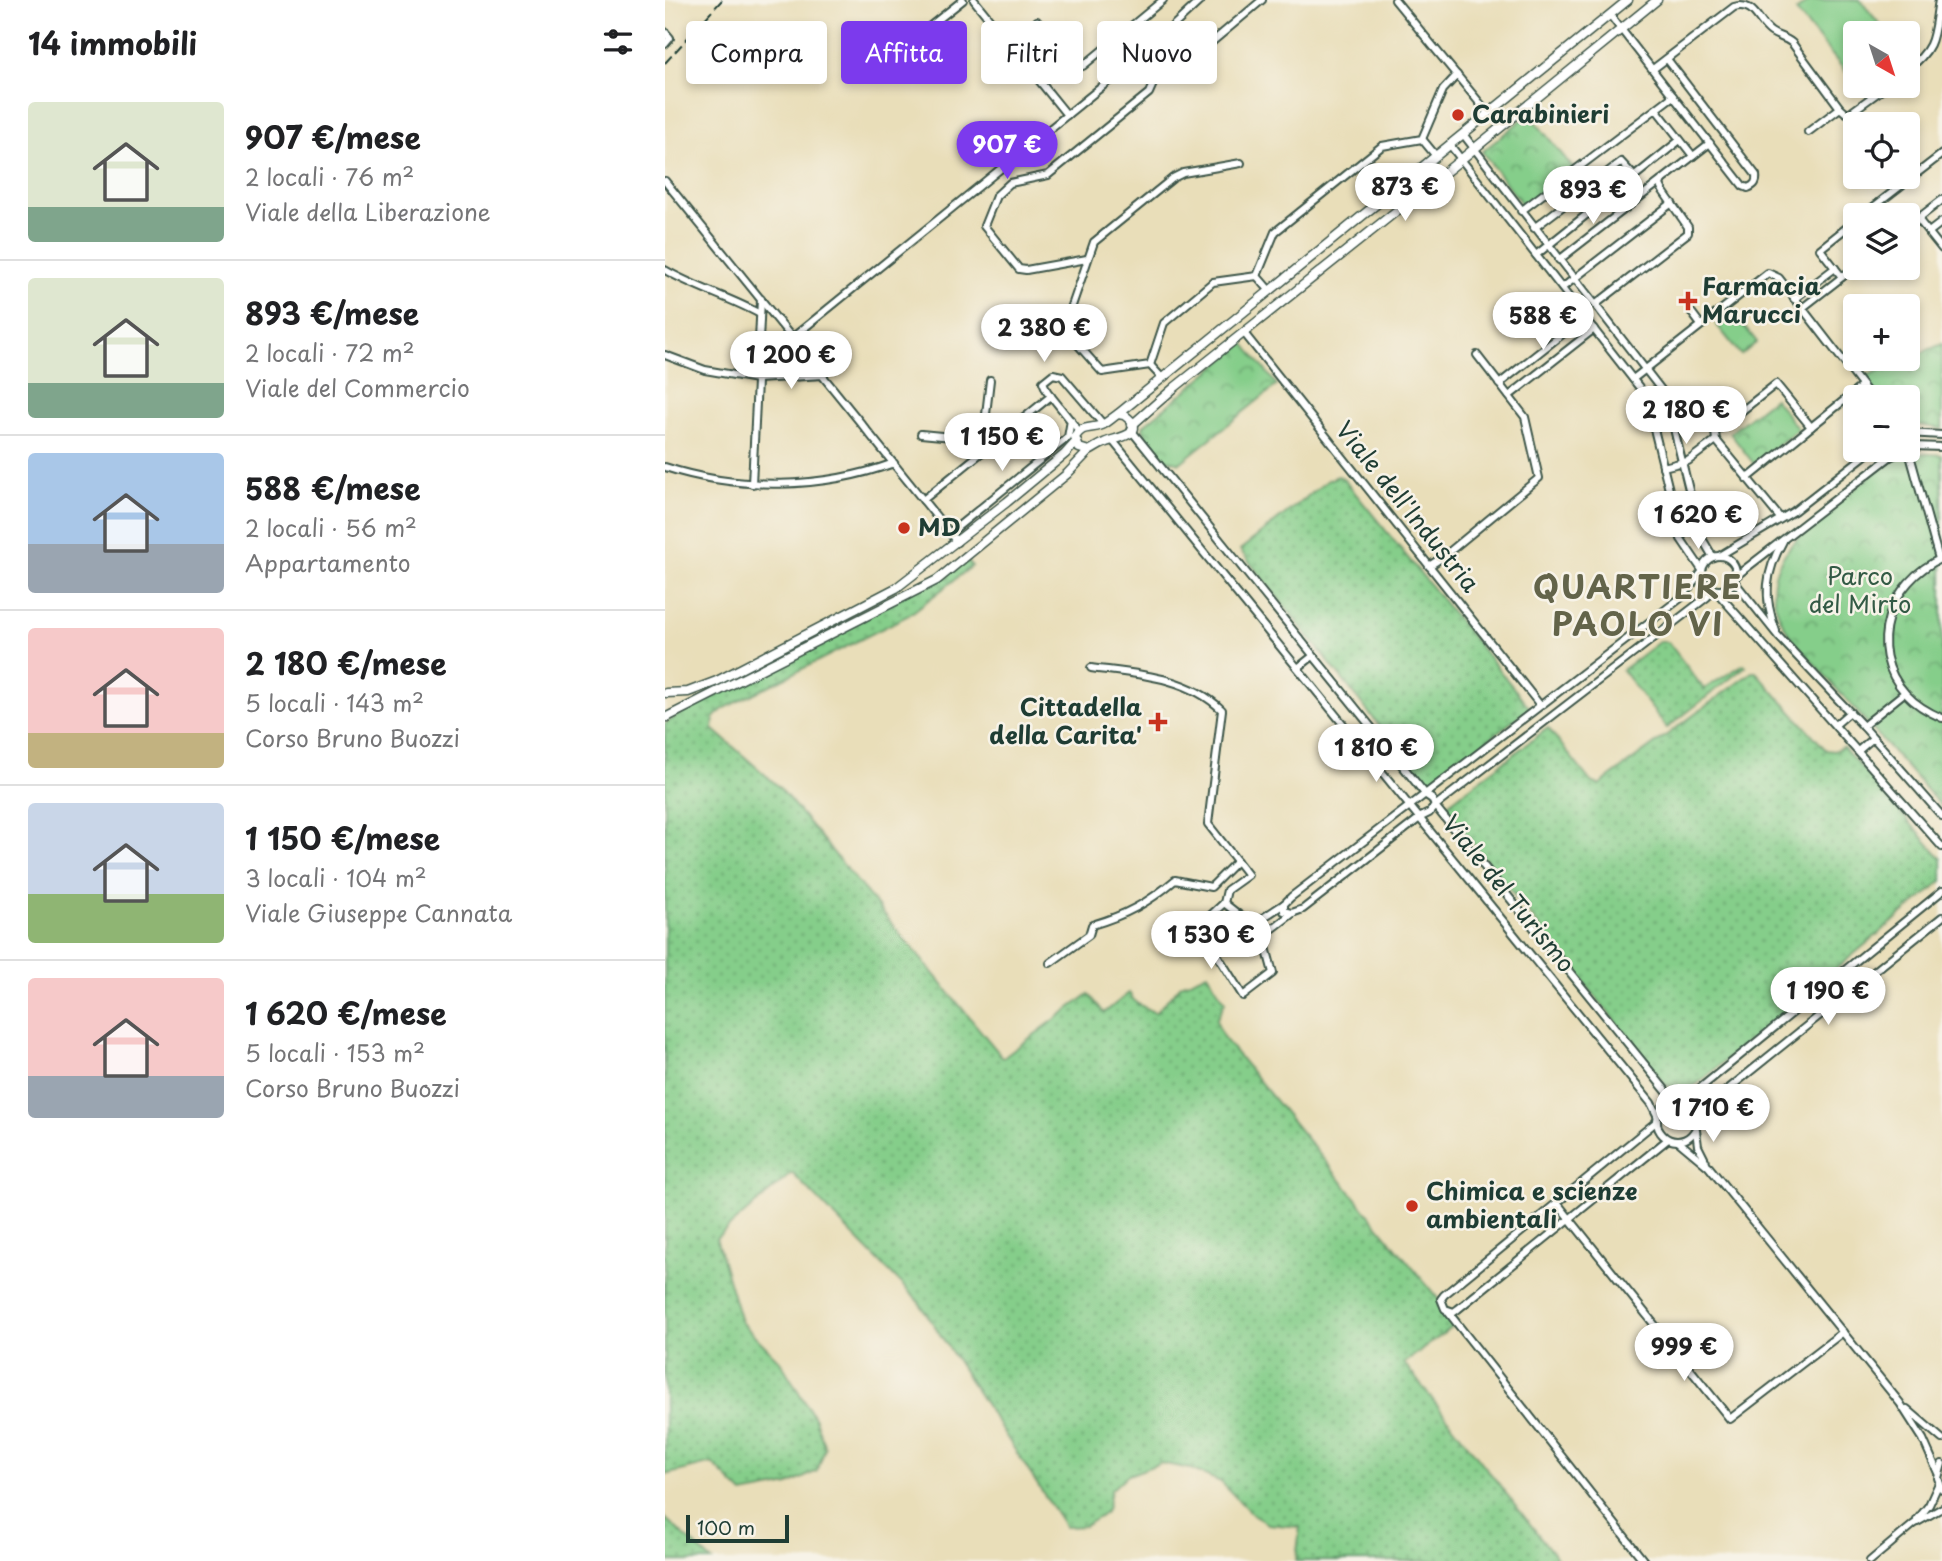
<!DOCTYPE html>
<html lang="it">
<meta charset="utf-8">
<style>
:root{--surface:#fff;--page:#f2f2f2;--text:#202124;--muted:#757577;--line:#e0e0e0;--accent:#7c3aed}
body{margin:0;font-family:"Playpen Sans",sans-serif;background:var(--page);color:var(--text);height:100vh;display:flex;flex-direction:column;font-size:26px;white-space:nowrap}
*{box-sizing:border-box;margin:0}
p{font-size:23px;color:var(--muted)}
.icon{flex:none;width:38px;height:38px;fill:none;stroke:currentColor;stroke-width:2;stroke-linecap:round;stroke-linejoin:round}
.map{position:relative;flex:1;overflow:hidden}
.panel{display:flex;flex-direction:column;background:var(--surface);width:665px}
.panel>*{flex:none}
.hud{position:absolute;left:21px;top:21px;width:665px;height:63px;display:flex;gap:14px}
.needle{width:46px;rotate:141deg}
.tools{position:absolute;left:1178px;top:21px;display:grid;gap:14px}
.tools a{display:grid;place-items:center;width:77px;height:77px;border-radius:7px;background:var(--surface);box-shadow:0 4px 10px #0003;font-size:35px}
.scale{position:absolute;left:21px;bottom:18px;width:103px;box-sizing:border-box;padding-left:7px;border:4px solid #1f3d34;border-top:0;font-size:19px;line-height:24px;white-space:nowrap;color:#1f3d34;-webkit-text-stroke:5px #f7f3e8;paint-order:stroke}
.price{position:absolute;translate:-50% -60px;padding:0 16px;border-radius:24px;background:#fff;color:#222;font-size:23px;line-height:46px;filter:drop-shadow(0 2px 4px #0008)}
.price::after{content:'';position:absolute;left:50%;top:42px;width:21px;height:16px;margin-left:-10px;background:inherit;clip-path:polygon(0 0,100% 0,50% 100%)}
.price.selected{background:var(--accent);color:#fff}
ul{padding:0;list-style:none}
li{display:flex;align-items:center;gap:21px;height:175px;padding:0 28px}
li+li{border-top:2px solid var(--line)}
li span{display:grid;place-items:center;flex:none;width:196px;height:140px;border-radius:7px;color:#555}
li>.icon{margin-inline-start:auto}
span .icon{width:84px;height:84px;fill:#fffc;stroke-width:1}
li b{font-size:30px}
h2{display:flex;justify-content:space-between;align-items:center;height:84px;padding:0 28px;font-size:30px}
.chip{padding:0 24px;border-radius:7px;background:var(--surface);box-shadow:0 4px 10px #0003;font-size:24px;line-height:63px}
.chip.selected{background:var(--accent);color:#fff}
main{display:flex;flex:1;min-height:0}
.map>svg:first-child{display:block}
.grass{fill:url(#grass-dots);stroke:#52865f;stroke-width:2}
.park{fill:url(#park-crowns);stroke:#52865f;stroke-width:2}
.pitch{fill:#85ce8a;stroke:#52865f;stroke-width:2}
.lines{fill:none;stroke-linecap:round;stroke-linejoin:round}
.minor-casing{stroke:#3d5548;stroke-width:10}
.tertiary-casing{stroke:#3d5548;stroke-width:11}
.minor{stroke:#fff;stroke-width:6}
.tertiary{stroke:#fff;stroke-width:8}
.rail{stroke:#1f3d34;stroke-width:2;stroke-dasharray:10 5;stroke-linecap:butt}
.poi-dot{fill:#c8321e;stroke:#f7f3e8;stroke-width:2.5}
.labels{text-anchor:middle;stroke-width:5;stroke-linejoin:round;paint-order:stroke}
.poi-label{font-size:24px;font-weight:bold;fill:#1f3d34;stroke:#f7f3e8;text-anchor:start}
.street-label{font-size:24px;fill:#1f3d34;stroke:#f7f3e8}
.park-label{font-size:24px;fill:#335a45;stroke:#f7f3e8}
.district-label{font-size:32px;font-weight:bold;letter-spacing:2px;fill:#63644a;stroke:#f7f3e8}
</style>
<main>
<section class="panel">
<h2>14 immobili<svg class="icon" aria-label="filters" viewBox="0 0 24 24"><path d="M4 7h16M4 17h16"/><circle cx="9" cy="7" r="2"/><circle cx="15" cy="17" r="2"/></svg></h2>
<ul>
<li><span style="background:linear-gradient(#dfe7d0 75%,#7fa58c 0)"><svg class="icon" aria-label="home" viewBox="0 0 24 24"><path d="M3 11l9-7 9 7M6 9v11h12V9"/></svg></span><div><b>907 €/mese</b><p>2 locali · 76 m²</p><p>Viale della Liberazione</p></div></li>
<li><span style="background:linear-gradient(#dfe7d0 75%,#7fa58c 0)"><svg class="icon" aria-label="home" viewBox="0 0 24 24"><path d="M3 11l9-7 9 7M6 9v11h12V9"/></svg></span><div><b>893 €/mese</b><p>2 locali · 72 m²</p><p>Viale del Commercio</p></div></li>
<li><span style="background:linear-gradient(#a9c7e8 65%,#9aa5b1 0)"><svg class="icon" aria-label="home" viewBox="0 0 24 24"><path d="M3 11l9-7 9 7M6 9v11h12V9"/></svg></span><div><b>588 €/mese</b><p>2 locali · 56 m²</p><p>Appartamento</p></div></li>
<li><span style="background:linear-gradient(#f6c9c9 75%,#c2b280 0)"><svg class="icon" aria-label="home" viewBox="0 0 24 24"><path d="M3 11l9-7 9 7M6 9v11h12V9"/></svg></span><div><b>2 180 €/mese</b><p>5 locali · 143 m²</p><p>Corso Bruno Buozzi</p></div></li>
<li><span style="background:linear-gradient(#c9d6e8 65%,#8fb573 0)"><svg class="icon" aria-label="home" viewBox="0 0 24 24"><path d="M3 11l9-7 9 7M6 9v11h12V9"/></svg></span><div><b>1 150 €/mese</b><p>3 locali · 104 m²</p><p>Viale Giuseppe Cannata</p></div></li>
<li><span style="background:linear-gradient(#f6c9c9 70%,#9aa5b1 0)"><svg class="icon" aria-label="home" viewBox="0 0 24 24"><path d="M3 11l9-7 9 7M6 9v11h12V9"/></svg></span><div><b>1 620 €/mese</b><p>5 locali · 153 m²</p><p>Corso Bruno Buozzi</p></div></li>
</ul>
</section>
<div class="map">
<svg width="1277" height="1561" viewBox="0 0 1277 1561">
<defs>
<pattern id="grass-dots" width="8" height="8" patternUnits="userSpaceOnUse" patternTransform="scale(1.75)"><rect width="8" height="8" fill="#85ce8a"/><path d="M2 2h.1M6 6h.1" fill="none" stroke="#6ca872" stroke-width="1.8" stroke-linecap="round"/></pattern>
<pattern id="park-crowns" width="20" height="18" patternUnits="userSpaceOnUse" patternTransform="scale(1.75)"><rect width="20" height="18" fill="#85ce8a"/><path d="M2 6a3 3 0 1 1 6 0M12 15a3 3 0 1 1 6 0" fill="none" stroke="#6ca872"/></pattern>
</defs>
<rect width="100%" height="100%" fill="#f7f3e8"/>
<filter id="ink" filterUnits="userSpaceOnUse"><feTurbulence type="fractalNoise" baseFrequency=".0143" numOctaves="2"/><feDisplacementMap in="SourceGraphic" scale="14" xChannelSelector="R" yChannelSelector="G"/><feConvolveMatrix kernelMatrix="1 2 1 2 8 2 1 2 1" color-interpolation-filters="sRGB"/></filter>
<filter id="wash" filterUnits="userSpaceOnUse"><feTurbulence type="fractalNoise" baseFrequency=".00686" numOctaves="4" result="noise"/><feDisplacementMap in="SourceGraphic" scale="28" xChannelSelector="R" yChannelSelector="G"/><feGaussianBlur stdDeviation="1.57" result="paint"/><feColorMatrix in="noise" values="0 0 0 0 0 0 0 0 0 0 0 0 0 0 0 0 0 1.4 0 .05"/><feComposite in="paint" operator="in"/></filter>
<g filter="url(#wash)">
<rect width="100%" height="100%" fill="#e9deb9"/>
<g class="grass">
<polygon points="673,476 678,478 865,708 762,786 575,550 663,480"/>
<polygon points="302,560 307,566 244,615 58,709 49,718 48,729 114,787 338,1058 424,994 439,1013 464,993 471,1003 490,1013 516,985 542,973 560,1002 551,1020 558,1037 793,1323 739,1363 894,1561 631,1561 635,1527 603,1524 589,1516 556,1482 526,1469 495,1463 461,1476 446,1490 442,1510 436,1516 419,1526 400,1527 254,1302 127,1173 51,1238 76,1322 115,1361 150,1419 160,1448 152,1471 124,1485 78,1494 47,1463 0,1475 0,724 21,710"/>
<polygon points="994,642 1003,642 1039,689 1079,664 1081,666 1002,728 957,670"/>
<polygon points="1087,672 1091,672 1161,750 1169,751 1178,747 1277,859 1277,881 1032,1084 1024,1088 1002,1086 779,807 883,728 926,782 934,785"/>
<polygon points="0,1518 47,1561 0,1561"/>
</g>
<g class="park">
<polygon points="864,114 909,169 859,207 817,152"/>
<polygon points="579,343 612,385 515,463 496,458 481,438 478,427 480,424"/>
<polygon points="1277,344 1277,429 1243,423 1242,397 1214,397 1199,377"/>
<polygon points="1109,398 1133,429 1089,464 1065,433"/>
<path d="M1253,453L1277,455V807L1130,642C1079,575 1127,539 1180,497C1194,486 1216,465 1232,458C1239,456 1246,455 1253,453Z"/>
</g>
<g class="pitch">
<polygon points="1145,0 1195,0 1222,33 1190,33 1190,83 1131,11"/>
<polygon points="1067,311 1092,342 1076,355 1051,324"/>
</g>
</g>
<g filter="url(#ink)">
<g class="lines">
<defs>
<g id="minor">
<polyline points="309,0 402,115"/>
<polyline points="730,0 823,113"/>
<path d="M945,15L1078,186L1083,188C1090,185 1092,182 1091,175L1002,59"/>
<polyline points="372,21 408,64 418,66 498,0"/>
<polyline points="0,32 5,38 0,44"/>
<polyline points="220,62 298,0"/>
<path d="M988,69L1069,7C1090,1 1092,22 1106,32C1113,37 1120,37 1127,43L1175,108L1181,113H1185L1222,86"/>
<path d="M1242,70C1272,47 1268,35 1274,0"/>
<polyline points="991,109 1028,156"/>
<polyline points="1143,132 1175,108"/>
<polyline points="798,134 1001,396 1035,535 1048,557"/>
<polyline points="757,139 771,156"/>
<polyline points="785,145 981,396 1016,539 1037,570"/>
<polyline points="576,163 518,173 508,178 429,242 399,329 437,372 485,365 499,323 548,282 592,276"/>
<polyline points="0,181 292,542"/>
<polyline points="856,211 1008,96"/>
<polyline points="1198,215 1277,154"/>
<polyline points="1253,219 1277,249"/>
<polyline points="1242,227 1277,200"/>
<polyline points="869,228 956,162 969,176"/>
<polyline points="1264,232 1277,222"/>
<polyline points="871,255 1015,140"/>
<polyline points="422,259 361,270 354,269 319,226 331,196 345,183 383,175 484,93 499,59 507,51 531,43 547,42 597,0"/>
<polyline points="894,260 1045,143"/>
<path d="M0,270C31,288 64,297 95,314"/>
<polyline points="592,276 610,232 717,146 757,139 778,90 792,75"/>
<polyline points="592,276 605,291"/>
<polyline points="1177,277 1155,249 1190,221"/>
<polyline points="897,288 1007,203"/>
<polyline points="1129,299 1170,268"/>
<polyline points="930,305 1023,233 1023,227 998,191 995,185 997,180"/>
<polyline points="1136,309 1190,267"/>
<polyline points="1027,313 1036,325"/>
<polyline points="579,333 875,705"/>
<polyline points="127,338 482,50 536,0"/>
<polyline points="0,355 40,370 92,379 158,375"/>
<polyline points="485,365 497,378"/>
<polyline points="968,379 1103,273 1114,278 1206,397"/>
<polyline points="834,384 919,317"/>
<polyline points="844,396 929,329"/>
<polyline points="1146,427 1197,386"/>
<polyline points="466,430 761,795 767,799 770,806 1002,1092 1011,1101"/>
<polyline points="414,431 382,391 378,382 388,374 397,376 438,424"/>
<polyline points="1242,433 1277,435"/>
<polyline points="256,434 318,440 323,447"/>
<polyline points="318,440 325,380"/>
<polyline points="448,441 986,1103 992,1115"/>
<polyline points="1242,448 1248,446 1277,447"/>
<polyline points="1243,448 1274,559"/>
<path d="M0,467C73,491 158,489 229,463"/>
<polyline points="998,467 1023,461 1051,440"/>
<polyline points="1082,479 1146,427 1111,384 1050,432 1051,440 1115,518"/>
<polyline points="87,484 96,299"/>
<polyline points="258,500 386,396"/>
<polyline points="285,533 396,443 403,437 406,420"/>
<polyline points="1054,556 1129,511 1207,450"/>
<circle cx="1054" cy="573" r="17"/>
<path d="M1277,558C1225,581 1199,648 1241,694C1251,705 1263,712 1277,718"/>
<polyline points="764,566 778,557 874,478 860,417 812,355"/>
<polyline points="1037,572 1017,597 626,897 619,904 619,911 627,913 638,909 756,817 764,813 770,806 1042,597 1049,590"/>
<polyline points="1071,576 1225,457 1240,450"/>
<polyline points="1069,581 1113,636 1198,726 1277,816"/>
<polyline points="1050,590 1277,847"/>
<path d="M1111,631C1098,597 1100,573 1118,541"/>
<polyline points="634,667 648,656"/>
<path d="M426,668C471,674 522,676 557,710L543,824L583,875L562,890L559,903"/>
<polyline points="1170,725 1185,712"/>
<polyline points="1198,726 1239,693"/>
<polyline points="1193,751 1208,738"/>
<polyline points="619,904 587,925 559,903 534,926 578,996 608,973 598,936 628,913"/>
<path d="M385,963L424,935L427,925C461,915 483,903 510,880L546,887L572,861"/>
<circle cx="1012" cy="1121" r="20"/>
<polyline points="1018,1102 1277,891"/>
<polyline points="1031,1115 1277,917"/>
<polyline points="991,1122 779,1295 776,1299 780,1309 789,1312 793,1309 1002,1140"/>
<polyline points="1031,1130 1033,1146 1041,1162"/>
<polyline points="1014,1142 1044,1167 1235,1403 1258,1439 1273,1473"/>
<polyline points="892,1203 1065,1419 1178,1332"/>
<polyline points="783,1312 979,1561"/>
<polyline points="1242,1409 1277,1439"/>
<polyline points="1277,1464 1273,1478 1277,1489"/>
<polyline points="1252,1520 1264,1505 1274,1483"/>
<polyline points="1205,1561 1249,1524 1277,1508"/>
</g>
<g id="tertiary">
<polyline points="453,414 963,0"/>
<path d="M453,414L459,415C487,435 448,438 439,443C433,445 429,449 424,451L414,448L410,437C418,424 425,430 437,425C442,423 447,418 453,414Z"/>
<polyline points="467,425 509,388 788,166 992,0"/>
<polyline points="1,693 23,692 52,681 231,588 342,502 400,454 411,442"/>
<polyline points="2,717 272,580 402,474 424,451"/>
</g>
</defs>
<use href="#minor" class="minor-casing"/>
<use href="#tertiary" class="tertiary-casing"/>
<use href="#minor" class="minor"/>
<use href="#tertiary" class="tertiary"/>
<polyline class="rail" points="0,63 57,0"/>
</g>
</g>
<g class="poi-dot">
<circle cx="793" cy="115" r="7"/>
<path d="M1019.5 290.5h7v7h7v7h-7v7h-7v-7h-7v-7h7z"/>
<circle cx="239" cy="528" r="7"/>
<path d="M489.5 711.5h7v7h7v7h-7v7h-7v-7h-7v-7h7z"/>
<circle cx="747" cy="1206" r="7"/>
</g>
<g class="labels">
<g class="poi-label">
<text x="807" y="123">Carabinieri</text>
<text x="1037" y="295">Farmacia<tspan x="1037" dy="28">Marucci</tspan></text>
<text x="253" y="536">MD</text>
<text x="477" y="716" text-anchor="end">Cittadella<tspan x="477" dy="28">della Carita'</tspan></text>
<text x="761" y="1200">Chimica e scienze<tspan x="761" dy="28">ambientali</tspan></text>
</g>
<g class="street-label">
<text transform="translate(742 507) rotate(51)" y="8">Viale dell'Industria</text>
<text transform="translate(843 894) rotate(51)" y="8">Viale del Turismo</text>
</g>
<g class="park-label">
<text x="1195" y="585">Parco<tspan x="1195" dy="28">del Mirto</tspan></text>
</g>
<g class="district-label">
<text x="973" y="599">QUARTIERE<tspan x="973" dy="37">PAOLO VI</tspan></text>
</g>
</g>
</svg>
<div class="tools">
<a><svg class="needle" viewBox="-14 -14 28 28"><path d="M0-13l5 13h-10z" fill="#e53935"/><path d="M0 13l5-13h-10z" fill="#757577"/></svg></a>
<a><svg class="icon" aria-label="locate" viewBox="0 0 24 24"><circle cx="12" cy="12" r="6"/><path d="M12 2v4M12 18v4M2 12h4M18 12h4"/></svg></a>
<a><svg class="icon" aria-label="layers" viewBox="0 0 24 24"><path d="M12 4l9 5-9 5-9-5zM3 14l9 5 9-5"/></svg></a>
<a>+</a>
<a>−</a>
</div>
<div class="scale">100 m</div>
<b class="price selected" style="left:342px;top:181px">907 €</b>
<b class="price" style="left:740px;top:223px">873 €</b>
<b class="price" style="left:928px;top:226px">893 €</b>
<b class="price" style="left:878px;top:352px">588 €</b>
<b class="price" style="left:379px;top:364px">2 380 €</b>
<b class="price" style="left:126px;top:391px">1 200 €</b>
<b class="price" style="left:1021px;top:446px">2 180 €</b>
<b class="price" style="left:337px;top:473px">1 150 €</b>
<b class="price" style="left:1033px;top:551px">1 620 €</b>
<b class="price" style="left:711px;top:784px">1 810 €</b>
<b class="price" style="left:546px;top:971px">1 530 €</b>
<b class="price" style="left:1163px;top:1027px">1 190 €</b>
<b class="price" style="left:1048px;top:1144px">1 710 €</b>
<b class="price" style="left:1019px;top:1383px">999 €</b>
<div class="hud">
<a class="chip">Compra</a>
<a class="chip selected">Affitta</a>
<a class="chip">Filtri</a>
<a class="chip">Nuovo</a>
</div>
</div>
</main>
